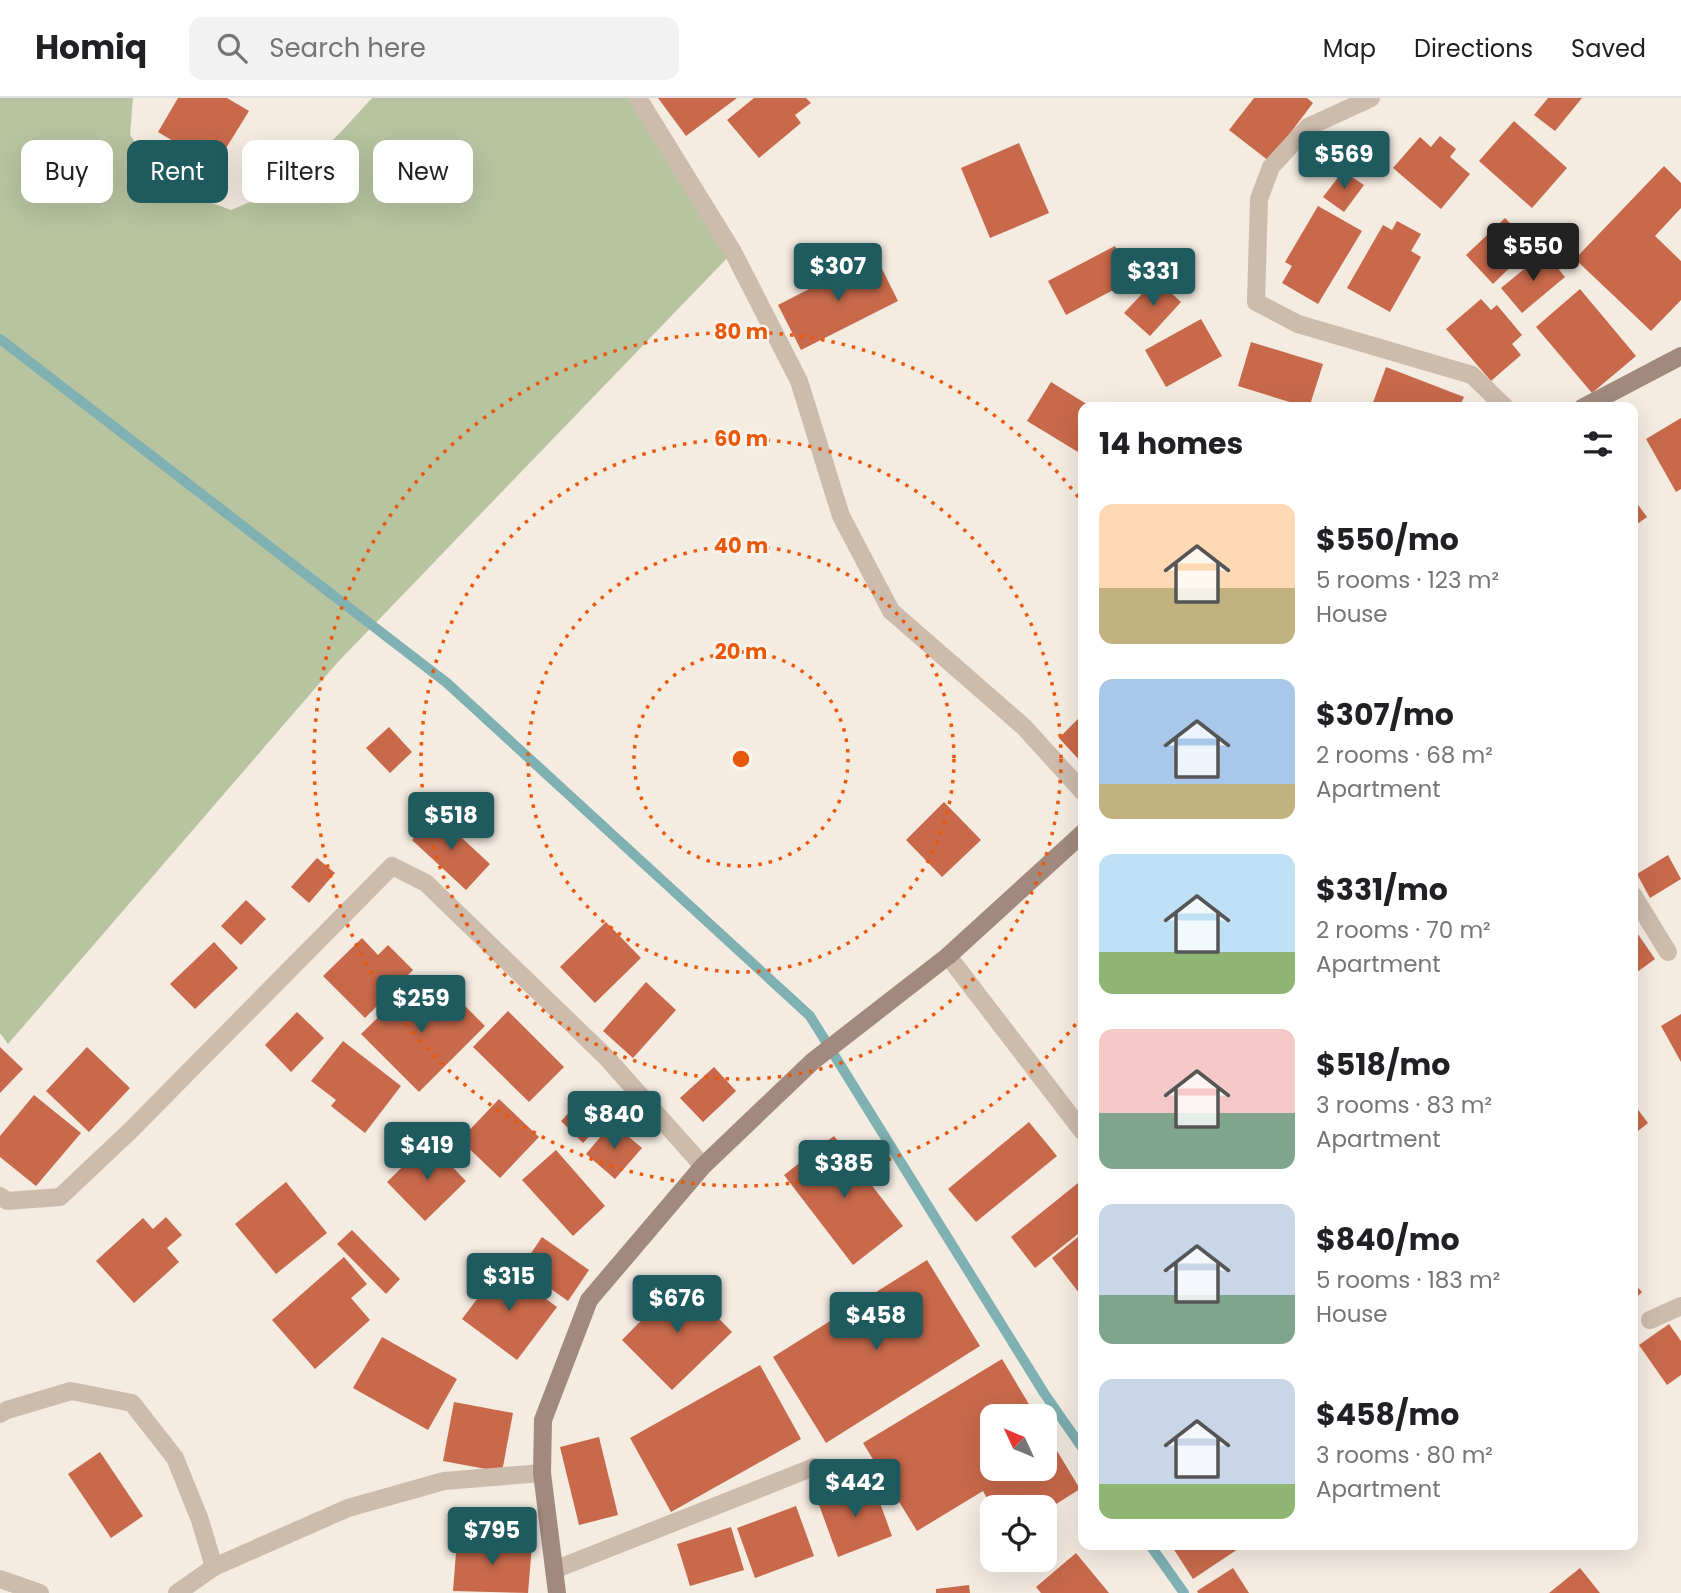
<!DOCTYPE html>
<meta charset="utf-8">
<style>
:root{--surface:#fff;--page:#f2f2f2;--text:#202124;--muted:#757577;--line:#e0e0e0;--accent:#1f5a5e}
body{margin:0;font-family:Poppins,sans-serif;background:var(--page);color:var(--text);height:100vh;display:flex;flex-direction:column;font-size:26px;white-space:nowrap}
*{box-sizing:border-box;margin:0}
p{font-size:23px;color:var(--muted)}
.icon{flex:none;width:38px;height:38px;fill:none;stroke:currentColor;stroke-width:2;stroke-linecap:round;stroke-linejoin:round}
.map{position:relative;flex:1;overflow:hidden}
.details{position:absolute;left:1078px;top:304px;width:560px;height:1148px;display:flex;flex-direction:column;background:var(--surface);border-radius:14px;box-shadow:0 7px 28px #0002}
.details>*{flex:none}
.top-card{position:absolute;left:21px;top:42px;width:665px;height:63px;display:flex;gap:14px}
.needle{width:46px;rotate:314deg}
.controls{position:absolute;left:980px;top:1306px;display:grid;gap:14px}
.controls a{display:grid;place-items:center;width:77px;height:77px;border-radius:14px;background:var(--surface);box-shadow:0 7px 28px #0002;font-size:35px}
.price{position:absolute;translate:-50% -60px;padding:0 16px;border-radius:7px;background:var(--accent);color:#fff;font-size:23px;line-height:46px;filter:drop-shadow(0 2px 4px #0008)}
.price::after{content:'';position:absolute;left:50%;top:42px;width:21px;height:16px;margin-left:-10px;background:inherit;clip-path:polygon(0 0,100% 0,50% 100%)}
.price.on{background:#222;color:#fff}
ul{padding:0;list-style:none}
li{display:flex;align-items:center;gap:21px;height:175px;padding:0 21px}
li span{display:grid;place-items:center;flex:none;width:196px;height:140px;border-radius:14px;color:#555}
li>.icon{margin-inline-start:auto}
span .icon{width:84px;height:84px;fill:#fffc;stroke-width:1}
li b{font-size:30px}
h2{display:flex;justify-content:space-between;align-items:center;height:84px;padding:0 21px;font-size:30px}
.tag{padding:0 24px;border-radius:14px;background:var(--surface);box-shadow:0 7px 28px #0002;font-size:24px;line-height:63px}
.tag.on{background:var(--accent);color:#fff}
header{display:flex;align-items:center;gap:42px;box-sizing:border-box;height:98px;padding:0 35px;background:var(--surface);border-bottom:2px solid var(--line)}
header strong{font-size:33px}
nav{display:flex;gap:38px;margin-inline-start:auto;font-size:24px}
.search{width:490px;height:63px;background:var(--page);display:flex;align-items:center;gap:18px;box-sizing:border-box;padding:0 24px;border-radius:14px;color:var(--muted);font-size:26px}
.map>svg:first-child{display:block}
.green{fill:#b8c4a0}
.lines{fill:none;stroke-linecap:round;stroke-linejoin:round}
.stream{stroke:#7fb0b2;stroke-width:10}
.building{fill:#c8694b}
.service{stroke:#cdbbac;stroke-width:18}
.minor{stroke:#cdbbac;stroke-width:18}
.secondary{stroke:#a18a7d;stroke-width:18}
.ring{fill:none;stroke:#e8590c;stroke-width:3.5;stroke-dasharray:3.5 7}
.centre{fill:#e8590c;stroke:#fbf5ee;stroke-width:3.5}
.ring-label{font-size:21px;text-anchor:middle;font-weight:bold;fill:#e8590c;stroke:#fbf5ee;stroke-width:5;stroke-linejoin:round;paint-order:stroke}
</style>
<header>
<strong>Homiq</strong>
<div class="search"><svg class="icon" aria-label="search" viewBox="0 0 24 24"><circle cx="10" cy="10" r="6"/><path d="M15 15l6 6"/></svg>Search here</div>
<nav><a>Map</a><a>Directions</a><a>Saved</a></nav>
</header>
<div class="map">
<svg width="1681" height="1495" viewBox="0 0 1681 1495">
<rect width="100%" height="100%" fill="#f4ebe1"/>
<polygon class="green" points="0,0 133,0 130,37 166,88 231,112 281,91 339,36 372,0 638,0 733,154 337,565 8,946 0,935"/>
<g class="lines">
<g class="stream">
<polyline points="0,241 447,585 810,918 1044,1295 1083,1351"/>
<polyline points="1150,1447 1184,1495"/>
</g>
</g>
<g class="building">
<polygon points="178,0 227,0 249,13 215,68 158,34"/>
<polygon points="658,0 737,0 686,38"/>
<polygon points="754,0 806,0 811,5 795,17 801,25 759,60 727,22"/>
<polygon points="1254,0 1307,0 1313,5 1269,63 1229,32"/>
<polygon points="1548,0 1582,0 1555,33 1534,17"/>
<polygon points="1514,23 1567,70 1532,110 1479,63"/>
<polygon points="1440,38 1456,51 1450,59 1470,76 1441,111 1393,70 1420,39 1431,49"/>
<polygon points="1019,45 1049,115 990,140 961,70"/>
<polygon points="1664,68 1681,85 1681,110 1655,138 1681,163 1681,202 1651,233 1575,161"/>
<polygon points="1343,73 1364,87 1344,114 1323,99"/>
<polygon points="1318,108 1362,133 1318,206 1282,185 1292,168 1285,164"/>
<polygon points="1505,120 1532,148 1493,186 1466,157"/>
<polygon points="1397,123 1421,136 1411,153 1421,159 1390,214 1347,190 1383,127 1392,132"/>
<polygon points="1115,148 1132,182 1066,217 1048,183"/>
<polygon points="1545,154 1565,179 1522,215 1501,190"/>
<polygon points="875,157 898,203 801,252 778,207"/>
<polygon points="1156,181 1181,204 1150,238 1124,215"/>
<polygon points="1580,191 1636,258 1592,295 1536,229"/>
<polygon points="1481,201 1491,212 1497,207 1522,237 1512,246 1521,257 1491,283 1446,231"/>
<polygon points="1201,221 1222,258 1166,289 1145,252"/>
<polygon points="1251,244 1323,266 1309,310 1238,288"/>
<polygon points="1386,269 1464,299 1459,310 1371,310"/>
<polygon points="1051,284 1093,310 1083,310 1083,346 1078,354 1027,323"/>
<polygon points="1681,320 1681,391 1676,394 1646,341"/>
<polygon points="1633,400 1647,419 1633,429"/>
<polygon points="1083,616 1083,666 1059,640"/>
<polygon points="389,629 412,654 390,675 366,650"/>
<polygon points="944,704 981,742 942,779 906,742"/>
<polygon points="436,716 490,766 466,792 412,742"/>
<polygon points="1668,757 1681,781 1650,800 1637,776"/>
<polygon points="317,760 335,775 309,805 291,789"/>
<polygon points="246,802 266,821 241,847 221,828"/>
<polygon points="606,824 641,860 595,905 560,869"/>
<polygon points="1633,829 1655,861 1633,877"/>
<polygon points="362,840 378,857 388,847 413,872 365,920 323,878"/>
<polygon points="214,844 238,870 195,911 170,886"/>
<polygon points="416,882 452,917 463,906 485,928 419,994 361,936"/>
<polygon points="646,884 676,912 633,960 603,933"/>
<polygon points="508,913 564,969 529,1004 473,949"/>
<polygon points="297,914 324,940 291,974 265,947"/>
<polygon points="1681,916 1681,964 1661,928"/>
<polygon points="343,943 401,988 365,1035 331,1008 336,1002 311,983"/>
<polygon points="0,949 23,971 0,995"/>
<polygon points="87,949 130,990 89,1034 46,993"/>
<polygon points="714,969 736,993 703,1024 680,1000"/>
<polygon points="587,996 609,1017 583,1045 561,1023"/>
<polygon points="34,997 81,1035 36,1088 0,1059 0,1038"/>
<polygon points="499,1001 539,1039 500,1080 460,1042"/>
<polygon points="1633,1005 1648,1025 1633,1037"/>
<polygon points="1029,1024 1057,1058 976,1124 948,1091"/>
<polygon points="612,1025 642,1050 615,1081 586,1056"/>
<polygon points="834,1038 903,1128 853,1167 784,1077"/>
<polygon points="428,1044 466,1083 425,1123 387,1084"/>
<polygon points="556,1052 605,1108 573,1138 522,1082"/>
<polygon points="1083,1081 1083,1132 1035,1170 1011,1139"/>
<polygon points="286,1084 327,1135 276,1176 235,1126"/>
<polygon points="166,1119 182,1137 167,1150 179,1164 134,1205 96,1163 143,1120 153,1131"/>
<polygon points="352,1132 400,1181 386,1196 337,1146"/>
<polygon points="1083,1135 1083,1200 1052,1160"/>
<polygon points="542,1139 589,1172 568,1203 521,1170"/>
<polygon points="344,1159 367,1186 351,1200 370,1222 315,1271 272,1222"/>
<polygon points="927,1162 980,1248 826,1345 773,1259"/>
<polygon points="502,1168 557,1209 517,1262 462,1221"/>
<polygon points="681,1182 732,1234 672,1292 622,1242"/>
<polygon points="1633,1184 1642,1194 1633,1203"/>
<polygon points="1669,1226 1681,1243 1681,1277 1667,1287 1639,1247"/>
<polygon points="382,1239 457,1281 428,1332 353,1290"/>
<polygon points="1002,1261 1036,1318 992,1318 992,1370 1045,1370 1045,1333 1080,1391 1045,1413 1045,1409 992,1409 983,1393 917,1433 863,1345"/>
<polygon points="760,1267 801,1341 671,1414 630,1340"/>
<polygon points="454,1304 513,1315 502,1374 443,1363"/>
<polygon points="599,1339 618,1417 579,1427 560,1349"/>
<polygon points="100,1354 143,1418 111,1440 68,1376"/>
<polygon points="872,1383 892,1438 838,1459 818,1404"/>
<polygon points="796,1408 814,1458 755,1480 737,1430"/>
<polygon points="731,1429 744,1472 690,1488 677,1446"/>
<polygon points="457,1442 532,1447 528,1495 453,1493"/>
<polygon points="1171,1447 1244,1447 1193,1481"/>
<polygon points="1076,1455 1109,1495 1041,1495 1036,1489"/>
<polygon points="1233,1470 1249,1495 1198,1495 1197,1493"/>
<polygon points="1580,1470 1600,1495 1549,1495"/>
<polygon points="969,1487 970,1495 936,1495 936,1491"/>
</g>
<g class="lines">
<g class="service">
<polyline points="0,1316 7,1312 71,1293 132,1305 175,1360 200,1422 214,1469"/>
<polyline points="554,1472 814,1369"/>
<polyline points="0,1481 40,1495"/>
</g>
<g class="minor">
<polyline points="638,0 733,154 799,283 841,418 891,513 1024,629 1083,694"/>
<polyline points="1371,0 1308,29 1271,69 1259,101 1256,204 1298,226 1472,277 1506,310"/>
<polyline points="1633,797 1668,854"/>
<polyline points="948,858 1083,1034"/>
<polyline points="0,1098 7,1103 60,1099 130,1033 392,768 426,785 606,959 703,1068"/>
<polyline points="1650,1222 1681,1208"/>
<polyline points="177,1495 214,1469 348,1410 444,1383 542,1375"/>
</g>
<g class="secondary">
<polyline points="1582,310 1681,258"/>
<polyline points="557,1495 542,1375 543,1322 589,1202 703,1068 813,963 948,858 1083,735"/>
</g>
</g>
<g class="ring">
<circle cx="741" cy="661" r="107"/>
<circle cx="741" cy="661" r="213"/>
<circle cx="741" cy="661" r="320"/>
<path d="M1082 918A427 427 0 1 1 1082 404"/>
</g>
<circle cx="741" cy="661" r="10" class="centre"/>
<g class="ring-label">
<text x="741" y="241">80 m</text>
<text x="741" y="348">60 m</text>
<text x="741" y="455">40 m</text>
<text x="741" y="561">20 m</text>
</g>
</svg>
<div class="controls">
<a><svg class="needle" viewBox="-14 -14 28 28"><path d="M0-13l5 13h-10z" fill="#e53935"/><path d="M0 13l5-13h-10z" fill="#757577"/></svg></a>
<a><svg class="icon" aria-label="locate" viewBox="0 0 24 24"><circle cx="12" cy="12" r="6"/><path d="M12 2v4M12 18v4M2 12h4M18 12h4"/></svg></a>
</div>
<b class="price" style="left:1344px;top:93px">$569</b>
<b class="price on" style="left:1533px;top:185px">$550</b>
<b class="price" style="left:838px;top:205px">$307</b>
<b class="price" style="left:1153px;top:210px">$331</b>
<b class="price" style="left:451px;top:754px">$518</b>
<b class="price" style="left:421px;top:937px">$259</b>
<b class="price" style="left:614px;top:1053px">$840</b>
<b class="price" style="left:427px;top:1084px">$419</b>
<b class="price" style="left:844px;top:1102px">$385</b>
<b class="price" style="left:509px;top:1215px">$315</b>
<b class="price" style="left:677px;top:1237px">$676</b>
<b class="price" style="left:876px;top:1254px">$458</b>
<b class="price" style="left:855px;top:1421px">$442</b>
<b class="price" style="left:492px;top:1469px">$795</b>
<div class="top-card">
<a class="tag">Buy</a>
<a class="tag on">Rent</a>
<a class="tag">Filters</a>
<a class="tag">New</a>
</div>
<section class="details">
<h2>14 homes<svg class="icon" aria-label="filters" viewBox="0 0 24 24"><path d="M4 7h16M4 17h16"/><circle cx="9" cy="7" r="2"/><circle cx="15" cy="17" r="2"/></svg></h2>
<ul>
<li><span style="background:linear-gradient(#ffd9b3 60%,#c2b280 0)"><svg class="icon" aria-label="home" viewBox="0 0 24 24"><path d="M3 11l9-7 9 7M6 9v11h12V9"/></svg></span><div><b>$550/mo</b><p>5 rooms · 123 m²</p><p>House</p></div></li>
<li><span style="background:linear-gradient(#a9c7e8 75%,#c2b280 0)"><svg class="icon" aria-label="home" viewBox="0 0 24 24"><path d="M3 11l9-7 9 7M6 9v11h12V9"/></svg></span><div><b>$307/mo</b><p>2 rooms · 68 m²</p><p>Apartment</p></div></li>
<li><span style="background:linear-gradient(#bfe0f5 70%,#8fb573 0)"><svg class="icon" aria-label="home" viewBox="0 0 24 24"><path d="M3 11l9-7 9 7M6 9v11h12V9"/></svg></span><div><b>$331/mo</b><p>2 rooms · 70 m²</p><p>Apartment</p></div></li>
<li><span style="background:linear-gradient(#f6c9c9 60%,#7fa58c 0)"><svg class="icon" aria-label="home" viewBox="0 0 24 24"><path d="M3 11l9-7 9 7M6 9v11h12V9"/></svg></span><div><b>$518/mo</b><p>3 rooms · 83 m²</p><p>Apartment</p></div></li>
<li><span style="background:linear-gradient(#c9d6e8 65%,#7fa58c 0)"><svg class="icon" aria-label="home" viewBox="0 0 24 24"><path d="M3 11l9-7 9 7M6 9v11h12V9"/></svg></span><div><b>$840/mo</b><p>5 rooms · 183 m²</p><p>House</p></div></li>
<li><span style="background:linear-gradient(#c9d6e8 75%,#8fb573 0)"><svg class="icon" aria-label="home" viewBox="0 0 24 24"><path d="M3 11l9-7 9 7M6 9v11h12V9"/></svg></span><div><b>$458/mo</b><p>3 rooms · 80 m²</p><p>Apartment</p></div></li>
</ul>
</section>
</div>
